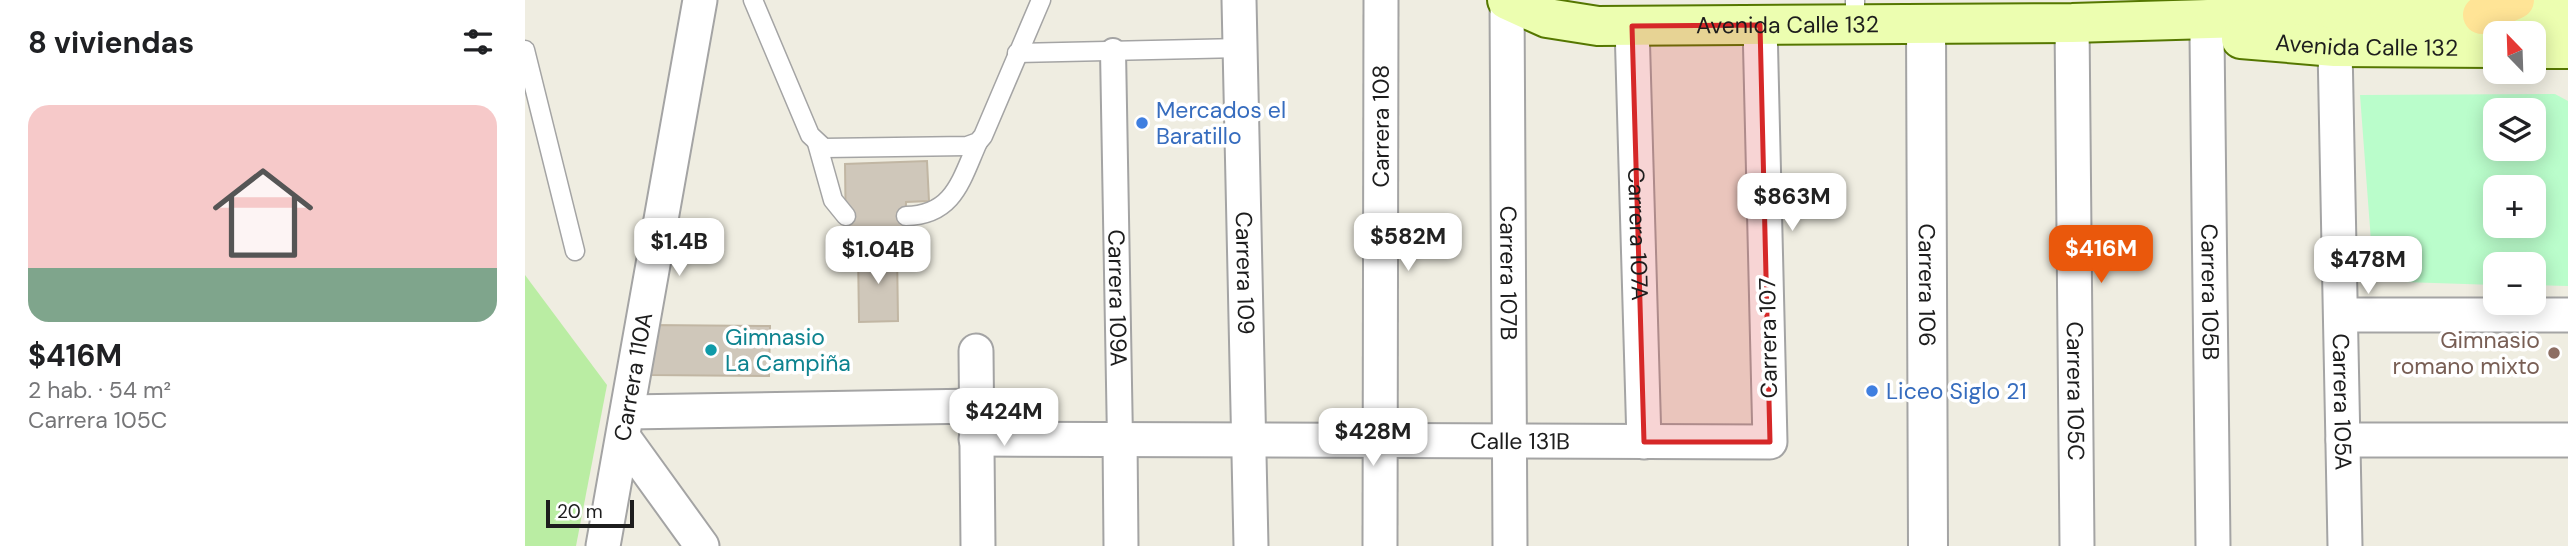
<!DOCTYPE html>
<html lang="es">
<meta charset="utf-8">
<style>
:root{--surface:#fff;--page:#f6f6f6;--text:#202124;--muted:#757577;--accent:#ea580c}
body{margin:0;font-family:"DM Sans",sans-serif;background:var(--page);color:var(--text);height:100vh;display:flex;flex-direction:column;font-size:26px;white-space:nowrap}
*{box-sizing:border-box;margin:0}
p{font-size:23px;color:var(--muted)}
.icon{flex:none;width:38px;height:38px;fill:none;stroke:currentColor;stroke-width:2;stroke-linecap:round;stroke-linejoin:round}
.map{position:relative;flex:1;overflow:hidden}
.sheet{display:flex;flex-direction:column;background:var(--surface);width:525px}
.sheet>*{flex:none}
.needle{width:46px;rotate:337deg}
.tools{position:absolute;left:1958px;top:21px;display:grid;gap:14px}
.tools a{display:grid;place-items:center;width:63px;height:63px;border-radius:14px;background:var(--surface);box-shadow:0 4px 18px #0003;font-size:35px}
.scale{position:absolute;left:21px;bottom:18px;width:88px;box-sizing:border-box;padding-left:7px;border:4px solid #1d1d1d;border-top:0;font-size:19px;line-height:24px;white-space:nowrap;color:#1d1d1d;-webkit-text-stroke:5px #fff;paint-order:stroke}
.price{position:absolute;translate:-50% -60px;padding:0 16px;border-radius:14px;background:#fff;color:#222;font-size:23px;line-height:46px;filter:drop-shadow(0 2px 4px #0008)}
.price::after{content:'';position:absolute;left:50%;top:42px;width:21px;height:16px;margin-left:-10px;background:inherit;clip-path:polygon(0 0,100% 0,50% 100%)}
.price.current{background:var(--accent);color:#fff}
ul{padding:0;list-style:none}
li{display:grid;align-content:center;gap:14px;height:371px;padding:0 28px}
li span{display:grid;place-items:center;height:217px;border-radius:21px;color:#555}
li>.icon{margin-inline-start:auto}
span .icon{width:126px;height:126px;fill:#fffc;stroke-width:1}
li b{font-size:30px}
h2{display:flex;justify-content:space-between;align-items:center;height:84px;padding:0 28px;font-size:30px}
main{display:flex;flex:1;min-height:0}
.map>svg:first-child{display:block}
.grass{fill:#baeda3}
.park{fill:#bafdcb;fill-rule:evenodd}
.building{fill:#cfc7ba;stroke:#c1b6a3;stroke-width:2}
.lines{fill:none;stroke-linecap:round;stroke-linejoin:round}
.service-casing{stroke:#a4a4a4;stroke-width:21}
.pedestrian-casing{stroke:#a4a4a4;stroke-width:28}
.minor-casing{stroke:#a4a4a4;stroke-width:37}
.tertiary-casing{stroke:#a4a4a4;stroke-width:42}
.secondary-casing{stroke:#570;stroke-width:42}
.primary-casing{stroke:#957e00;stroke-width:42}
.service{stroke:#fff;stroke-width:18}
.pedestrian{stroke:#fff;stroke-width:24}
.minor{stroke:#fff;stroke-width:33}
.tertiary{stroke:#fff;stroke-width:38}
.secondary{stroke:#ecfeb0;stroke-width:38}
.primary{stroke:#ffe496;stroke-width:38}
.marked{fill:#d62828;fill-opacity:0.2;stroke:#d62828;stroke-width:5;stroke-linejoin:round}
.shop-dot{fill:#3f7fe0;stroke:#fff;stroke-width:2.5}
.culture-dot{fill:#0f9aa8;stroke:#fff;stroke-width:2.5}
.education-dot{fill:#8d6e63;stroke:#fff;stroke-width:2.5}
.labels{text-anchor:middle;stroke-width:7;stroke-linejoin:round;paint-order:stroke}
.street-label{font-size:23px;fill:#1d1d1d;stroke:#fff}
.shop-label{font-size:23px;fill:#366cbe;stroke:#fff;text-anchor:start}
.culture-label{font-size:23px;fill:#0d838f;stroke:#fff;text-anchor:start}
.education-label{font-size:23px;fill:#785e54;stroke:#fff;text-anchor:end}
</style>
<main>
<section class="sheet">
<h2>8 viviendas<svg class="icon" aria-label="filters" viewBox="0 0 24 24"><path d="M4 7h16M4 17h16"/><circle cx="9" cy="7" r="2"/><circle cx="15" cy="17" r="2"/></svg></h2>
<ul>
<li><span style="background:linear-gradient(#f6c9c9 75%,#7fa58c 0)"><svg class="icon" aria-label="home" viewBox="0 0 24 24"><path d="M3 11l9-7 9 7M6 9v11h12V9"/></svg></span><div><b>$416M</b><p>2 hab. · 54 m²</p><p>Carrera 105C</p></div></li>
</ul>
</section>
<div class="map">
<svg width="2043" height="546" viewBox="0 0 2043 546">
<rect width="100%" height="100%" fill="#efede1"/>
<polygon class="grass" points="0,275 82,385 51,546 0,546"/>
<path class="park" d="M2030,94L2043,101V286L2009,285V264H1970V285L1849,281L1835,95ZM1970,110H2009V149H1970ZM1970,187H2009V226H1970Z"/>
<g class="building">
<polygon points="402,161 404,201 381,202 380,242 321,243 320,164"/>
<polygon points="372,251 373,321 334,322 333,252"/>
<polygon points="127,325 245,326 244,376 126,375"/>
</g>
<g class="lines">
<defs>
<g id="service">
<polyline points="228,0 285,135 299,148 442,146 453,142 458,136 516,0"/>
<polyline points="1330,0 1330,25"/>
<polyline points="0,50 50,251"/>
<polyline points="492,53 716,48"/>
<polyline points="292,143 308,200 321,216"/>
<path d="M381,216C429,215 436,180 453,142"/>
</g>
<g id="pedestrian">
<path id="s1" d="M588,51L595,439"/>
</g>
<g id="minor">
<path id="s2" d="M714,0L726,546"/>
<path id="s3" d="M982,0L985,546"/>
<path id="s4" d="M1547,23L1552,546"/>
<path id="s5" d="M1107,26L1119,442"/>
<path id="s6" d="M1682,36L1688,546"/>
<path id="s7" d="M1810,47L1820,546"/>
<polyline points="1816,315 2043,315"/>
<polyline points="451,351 453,546"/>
<polyline points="103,412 451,406"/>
<polyline points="99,438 177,546"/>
<path id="s8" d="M451,439L1245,442L1235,25"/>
<polyline points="595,439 596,546"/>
<polyline points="1818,440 2043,440"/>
<path id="s9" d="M78,546L175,0"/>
<path id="s10" d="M855,546L856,0"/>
</g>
<g id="tertiary">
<path id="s11" d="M1401,24L1403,546"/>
</g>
<g id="secondary">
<path id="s12" d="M982,0L1022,18L1073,26L1547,23L1818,15H2043"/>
<path id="s13" d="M1716,39L1810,47L1970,48"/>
<polyline points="2009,49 2043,49"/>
</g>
<polyline id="primary" points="1957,15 1990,0"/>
</defs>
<use href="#service" class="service-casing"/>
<use href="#pedestrian" class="pedestrian-casing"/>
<use href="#minor" class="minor-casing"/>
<use href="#tertiary" class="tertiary-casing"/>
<use href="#secondary" class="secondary-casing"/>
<use href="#primary" class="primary-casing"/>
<use href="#service" class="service"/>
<use href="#pedestrian" class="pedestrian"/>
<use href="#minor" class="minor"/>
<use href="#tertiary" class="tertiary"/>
<use href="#secondary" class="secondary"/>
<use href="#primary" class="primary"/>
</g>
<path class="marked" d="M1235,25L1245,442H1119L1107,26Z"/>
<g class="shop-dot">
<circle cx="617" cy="123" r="7"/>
<circle cx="1347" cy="391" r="7"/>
</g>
<circle class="culture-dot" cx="186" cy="350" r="7"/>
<circle class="education-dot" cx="2029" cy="353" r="7"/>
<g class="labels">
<g class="street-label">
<text dy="8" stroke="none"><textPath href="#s12" startOffset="285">Avenida Calle 132</textPath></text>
<text dy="8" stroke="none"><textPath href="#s13" startOffset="126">Avenida Calle 132</textPath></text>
<text dy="8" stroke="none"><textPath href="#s10" startOffset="420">Carrera 108</textPath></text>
<text dy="8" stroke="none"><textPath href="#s5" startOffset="208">Carrera 107A</textPath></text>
<text dy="8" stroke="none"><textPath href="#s2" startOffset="273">Carrera 109</textPath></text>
<text dy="8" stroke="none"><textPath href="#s3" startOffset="273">Carrera 107B</textPath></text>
<text dy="8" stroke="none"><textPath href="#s11" startOffset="261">Carrera 106</textPath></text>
<text dy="8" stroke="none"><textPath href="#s6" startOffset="256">Carrera 105B</textPath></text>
<text dy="8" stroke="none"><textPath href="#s1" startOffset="247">Carrera 109A</textPath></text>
<text transform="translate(1243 338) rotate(-91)" y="8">Carrera 107</text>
<text dy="8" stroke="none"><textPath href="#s9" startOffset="172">Carrera 110A</textPath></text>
<text dy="8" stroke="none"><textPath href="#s4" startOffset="368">Carrera 105C</textPath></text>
<text dy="8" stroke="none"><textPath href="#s7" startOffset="355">Carrera 105A</textPath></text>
<text dy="8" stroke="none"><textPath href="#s8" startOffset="544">Calle 131B</textPath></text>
</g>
<g class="shop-label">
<text x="631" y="118">Mercados el<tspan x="631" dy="26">Baratillo</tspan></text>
<text x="1361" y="399">Liceo Siglo 21</text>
</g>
<g class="culture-label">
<text x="200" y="345">Gimnasio<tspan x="200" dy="26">La Campiña</tspan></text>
</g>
<g class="education-label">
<text x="2015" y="348">Gimnasio<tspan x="2015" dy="26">romano mixto</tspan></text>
</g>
</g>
</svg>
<div class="tools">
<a><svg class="needle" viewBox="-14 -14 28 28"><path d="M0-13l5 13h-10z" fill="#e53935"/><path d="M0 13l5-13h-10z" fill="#757577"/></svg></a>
<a><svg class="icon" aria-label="layers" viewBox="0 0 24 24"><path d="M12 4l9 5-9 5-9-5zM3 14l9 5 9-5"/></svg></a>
<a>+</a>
<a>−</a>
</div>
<div class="scale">20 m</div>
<b class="price" style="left:1267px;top:233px">$863M</b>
<b class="price" style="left:883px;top:273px">$582M</b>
<b class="price" style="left:154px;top:278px">$1.4B</b>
<b class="price current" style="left:1576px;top:285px">$416M</b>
<b class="price" style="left:353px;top:286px">$1.04B</b>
<b class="price" style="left:1843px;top:296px">$478M</b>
<b class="price" style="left:479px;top:448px">$424M</b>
<b class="price" style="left:848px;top:468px">$428M</b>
</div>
</main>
